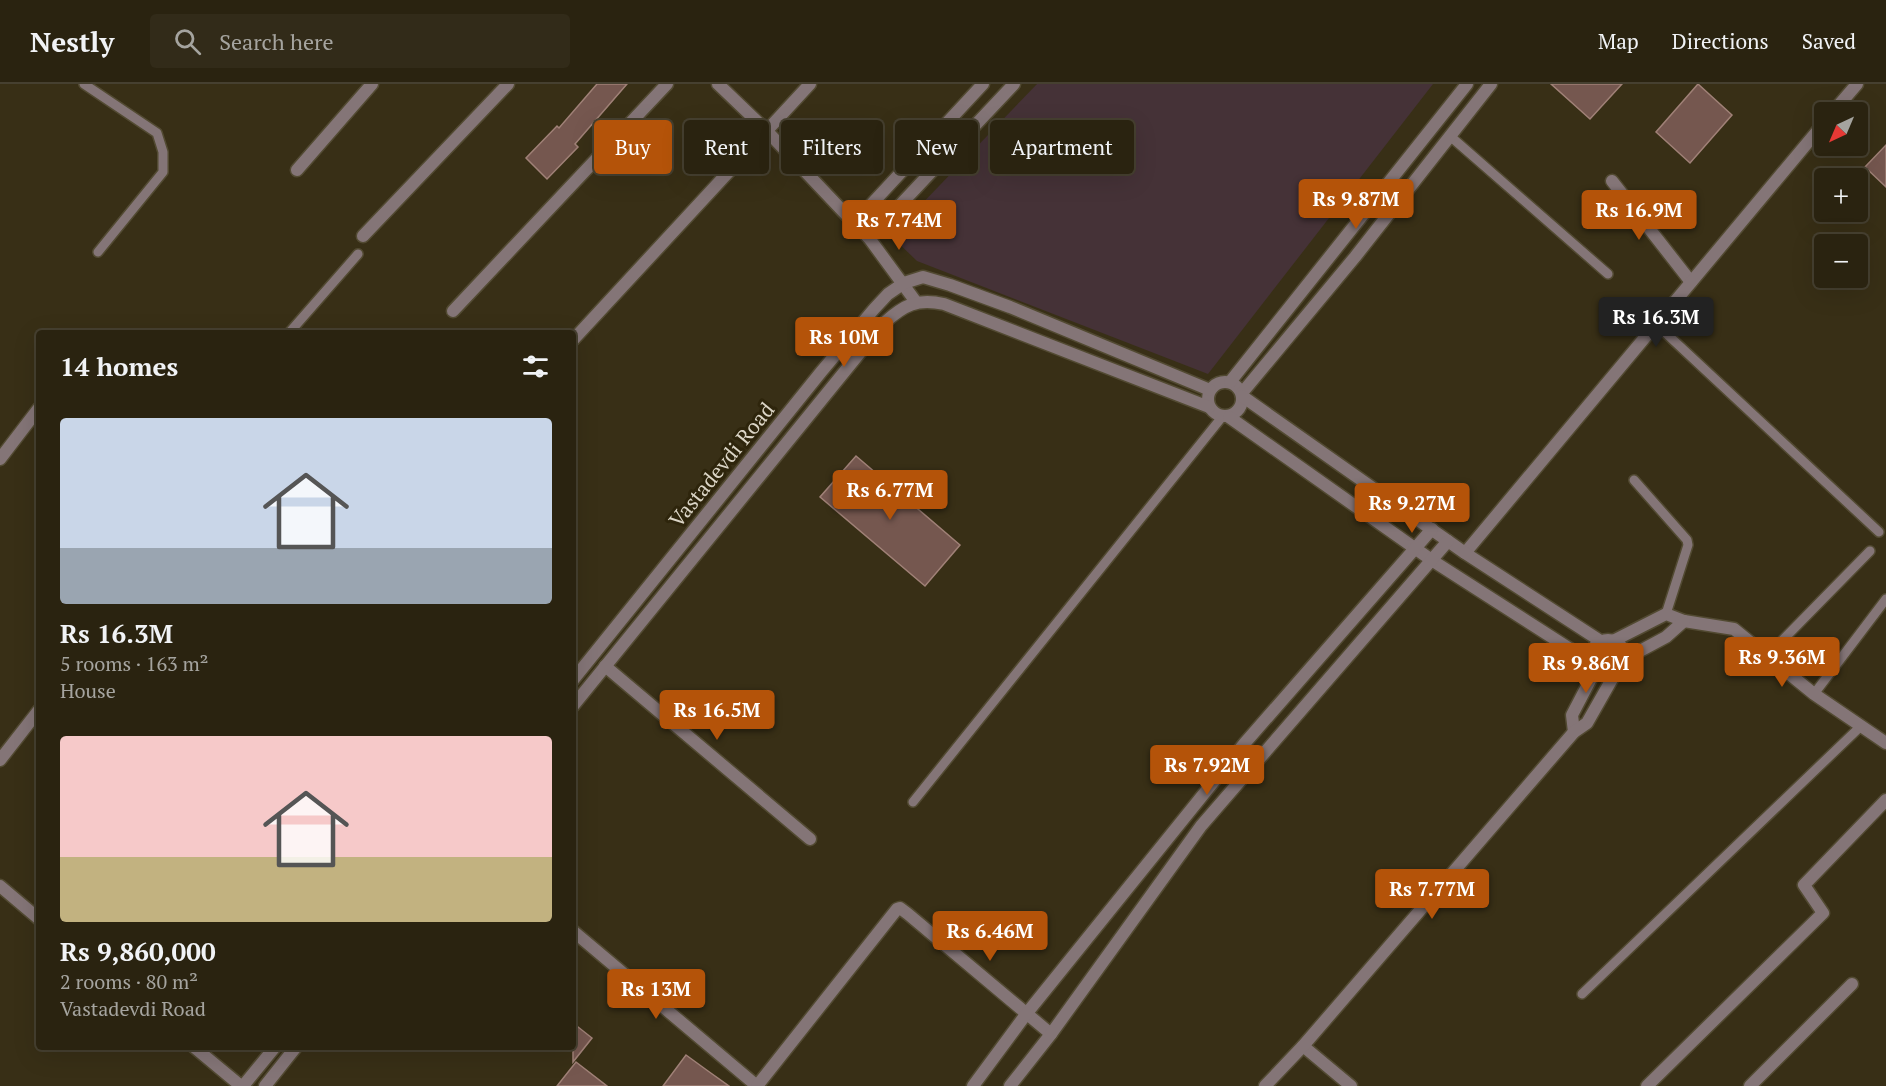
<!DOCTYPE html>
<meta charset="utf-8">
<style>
:root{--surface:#2a2310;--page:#322b19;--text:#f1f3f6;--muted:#a5a49f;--line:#464030;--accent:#b45309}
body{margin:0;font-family:"PT Serif",serif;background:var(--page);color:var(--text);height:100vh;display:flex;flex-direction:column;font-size:22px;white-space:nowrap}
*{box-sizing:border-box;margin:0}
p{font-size:20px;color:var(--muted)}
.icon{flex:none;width:33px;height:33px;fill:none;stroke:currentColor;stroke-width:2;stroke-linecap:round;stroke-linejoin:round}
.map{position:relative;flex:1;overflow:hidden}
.sheet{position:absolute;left:36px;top:246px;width:540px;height:720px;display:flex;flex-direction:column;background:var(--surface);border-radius:6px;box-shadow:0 6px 24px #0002,0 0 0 2px var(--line)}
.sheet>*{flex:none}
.banner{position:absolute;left:594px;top:36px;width:570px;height:54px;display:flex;gap:12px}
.needle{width:39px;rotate:224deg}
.tools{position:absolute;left:1814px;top:18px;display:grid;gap:12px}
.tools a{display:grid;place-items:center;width:54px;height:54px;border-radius:6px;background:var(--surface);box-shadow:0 6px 24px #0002,0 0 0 2px var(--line);font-size:30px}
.price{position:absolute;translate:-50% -51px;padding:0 14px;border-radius:6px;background:var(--accent);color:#fff;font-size:20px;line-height:39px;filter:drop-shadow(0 2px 3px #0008)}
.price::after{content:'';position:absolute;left:50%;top:36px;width:18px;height:14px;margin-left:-9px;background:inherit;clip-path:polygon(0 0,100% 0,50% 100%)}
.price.on{background:#222;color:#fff}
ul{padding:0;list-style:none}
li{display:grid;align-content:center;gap:12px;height:318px;padding:0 24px}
li span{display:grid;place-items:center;height:186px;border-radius:6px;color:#555}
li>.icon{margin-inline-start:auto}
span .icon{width:108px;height:108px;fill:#fffc;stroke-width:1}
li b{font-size:26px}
h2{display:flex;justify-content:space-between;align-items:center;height:72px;padding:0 24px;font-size:26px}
.tag{padding:0 21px;border-radius:6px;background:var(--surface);box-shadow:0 6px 24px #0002,0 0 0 2px var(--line);font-size:21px;line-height:54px}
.tag.on{background:var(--accent);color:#fff}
header{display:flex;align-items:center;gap:36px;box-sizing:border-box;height:84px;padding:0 30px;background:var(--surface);border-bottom:2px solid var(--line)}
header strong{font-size:28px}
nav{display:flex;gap:33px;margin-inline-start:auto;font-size:21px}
.search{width:420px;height:54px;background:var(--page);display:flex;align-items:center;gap:15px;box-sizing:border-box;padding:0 21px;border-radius:6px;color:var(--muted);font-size:22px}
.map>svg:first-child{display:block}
.commercial{fill:#453237}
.building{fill:#75574f;stroke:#a08177;stroke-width:1.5}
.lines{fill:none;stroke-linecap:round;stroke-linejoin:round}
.service-casing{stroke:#524a32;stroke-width:12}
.minor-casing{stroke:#524a32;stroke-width:15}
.tertiary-casing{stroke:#524a32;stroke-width:15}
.service{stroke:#847577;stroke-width:9}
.minor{stroke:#847577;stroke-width:12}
.tertiary{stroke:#847577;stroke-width:12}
.labels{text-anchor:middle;stroke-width:6;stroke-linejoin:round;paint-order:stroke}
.street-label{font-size:21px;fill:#dbd5c6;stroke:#2e250c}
</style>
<header>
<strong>Nestly</strong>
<div class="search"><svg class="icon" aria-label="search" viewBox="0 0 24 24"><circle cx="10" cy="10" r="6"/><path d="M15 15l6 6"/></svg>Search here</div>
<nav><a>Map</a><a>Directions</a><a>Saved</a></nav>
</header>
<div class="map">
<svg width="1886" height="1002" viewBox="0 0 1886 1002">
<rect width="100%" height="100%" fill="#382f16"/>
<polygon class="commercial" points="1037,0 1433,0 1208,290 917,177 891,152"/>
<g class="building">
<polygon points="597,0 627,0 575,60 578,63 547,95 526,74 557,42 559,44"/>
<polygon points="1551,0 1622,0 1590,35"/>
<polygon points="1698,0 1732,31 1690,79 1656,48"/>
<polygon points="1886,61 1886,103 1865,83"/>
<polygon points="856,372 960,461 925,502 820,413"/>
<polygon points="573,939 592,954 573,978"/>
<polygon points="686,971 708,987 729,1002 663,1002"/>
<polygon points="576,978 607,1002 557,1002"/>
</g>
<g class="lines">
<defs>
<g id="service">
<polyline points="84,0 157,49 163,68 163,88 98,168"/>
<polyline points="1450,52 1608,190"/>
<polyline points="1656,240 1879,448"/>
<polyline points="289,249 358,170"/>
<polyline points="1634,396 1687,456 1688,461 1666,530"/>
<polyline points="1767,572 1870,467"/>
<polyline points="1814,610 1886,515"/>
<polyline points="913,718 1222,333"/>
<polyline points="1582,910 1861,642"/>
</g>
<g id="minor">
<polyline points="718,0 766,46 854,139"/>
<polyline points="1833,28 1857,0"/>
<polyline points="297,86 372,0"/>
<polyline points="1612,97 1691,198"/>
<polyline points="363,152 508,0"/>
<polyline points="453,227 667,0"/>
<polyline points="573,256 810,0"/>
<polyline points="0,375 39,324"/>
<polyline points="1465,469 1824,39"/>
<polyline points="605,582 810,755"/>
<polyline points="1574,648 1572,631 1596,585"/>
<polyline points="0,676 39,626"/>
<polyline points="0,802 39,835"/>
<polyline points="573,847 757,1002"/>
<polyline points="1303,962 1351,1002"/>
<polyline points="194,963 241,1002"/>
<polyline points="757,1002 897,825 900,824 908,830 1051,950"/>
<polyline points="1265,1002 1303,962 1574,648 1587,639 1616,588"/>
<polyline points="1647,1002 1823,829 1804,801 1886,716"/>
<polyline points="1750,1002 1852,900"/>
</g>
<g id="tertiary">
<polyline points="869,154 1014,0"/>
<polyline points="916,218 869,154 854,139 983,0"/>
<circle cx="1225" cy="315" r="17"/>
<polyline points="1230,298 1467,0"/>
<polyline points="1242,309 1355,173 1491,0"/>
<polyline points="1242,312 1465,469 1602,558"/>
<polyline points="1229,333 1433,477 1592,579"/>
<circle cx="1608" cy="573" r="17"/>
<polyline points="1613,557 1666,530 1684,537 1734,545 1814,610 1886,659"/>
<polyline points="1625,575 1666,553 1684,537"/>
<polyline points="573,596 821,288 874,225 888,210 904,199 923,193 950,201 1010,223 1210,306"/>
<path d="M573,622L884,239C904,221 917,214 944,220L1209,323"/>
<polyline points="243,1002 275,963"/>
<polyline points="265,1002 296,963"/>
<polyline points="973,1002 1027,929 1244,660 1432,445"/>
<polyline points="1010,1002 1051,950 1201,742 1448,457"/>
</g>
</defs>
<use href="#service" class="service-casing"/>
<use href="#minor" class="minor-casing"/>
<use href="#tertiary" class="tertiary-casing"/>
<use href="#service" class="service"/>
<use href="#minor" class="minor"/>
<use href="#tertiary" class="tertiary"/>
</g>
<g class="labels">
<g class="street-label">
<text transform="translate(722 381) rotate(-51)" y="7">Vastadevdi Road</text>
</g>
</g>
</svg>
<div class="tools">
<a><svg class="needle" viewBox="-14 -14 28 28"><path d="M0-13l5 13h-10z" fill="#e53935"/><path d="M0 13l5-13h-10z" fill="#a5a49f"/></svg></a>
<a>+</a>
<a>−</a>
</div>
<b class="price" style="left:1356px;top:146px">Rs 9.87M</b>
<b class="price" style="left:1639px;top:157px">Rs 16.9M</b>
<b class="price" style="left:899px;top:167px">Rs 7.74M</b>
<b class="price on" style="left:1656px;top:264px">Rs 16.3M</b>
<b class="price" style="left:844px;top:284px">Rs 10M</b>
<b class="price" style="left:890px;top:437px">Rs 6.77M</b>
<b class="price" style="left:1412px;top:450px">Rs 9.27M</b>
<b class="price" style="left:1782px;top:604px">Rs 9.36M</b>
<b class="price" style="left:1586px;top:610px">Rs 9.86M</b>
<b class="price" style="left:717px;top:657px">Rs 16.5M</b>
<b class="price" style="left:1207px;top:712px">Rs 7.92M</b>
<b class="price" style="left:1432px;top:836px">Rs 7.77M</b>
<b class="price" style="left:990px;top:878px">Rs 6.46M</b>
<b class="price" style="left:656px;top:936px">Rs 13M</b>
<div class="banner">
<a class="tag on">Buy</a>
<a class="tag">Rent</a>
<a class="tag">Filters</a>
<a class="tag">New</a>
<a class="tag">Apartment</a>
</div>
<section class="sheet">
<h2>14 homes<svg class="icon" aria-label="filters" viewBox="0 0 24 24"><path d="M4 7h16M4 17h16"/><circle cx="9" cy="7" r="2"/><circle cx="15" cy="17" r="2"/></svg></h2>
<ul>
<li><span style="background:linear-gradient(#c9d6e8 70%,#9aa5b1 0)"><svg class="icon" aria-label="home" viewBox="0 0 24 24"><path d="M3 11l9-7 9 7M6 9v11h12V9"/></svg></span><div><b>Rs 16.3M</b><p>5 rooms · 163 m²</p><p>House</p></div></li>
<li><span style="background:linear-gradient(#f6c9c9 65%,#c2b280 0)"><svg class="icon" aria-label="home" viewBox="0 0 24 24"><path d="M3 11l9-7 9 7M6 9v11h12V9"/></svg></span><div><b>Rs 9,860,000</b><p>2 rooms · 80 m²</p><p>Vastadevdi Road</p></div></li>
</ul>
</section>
</div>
